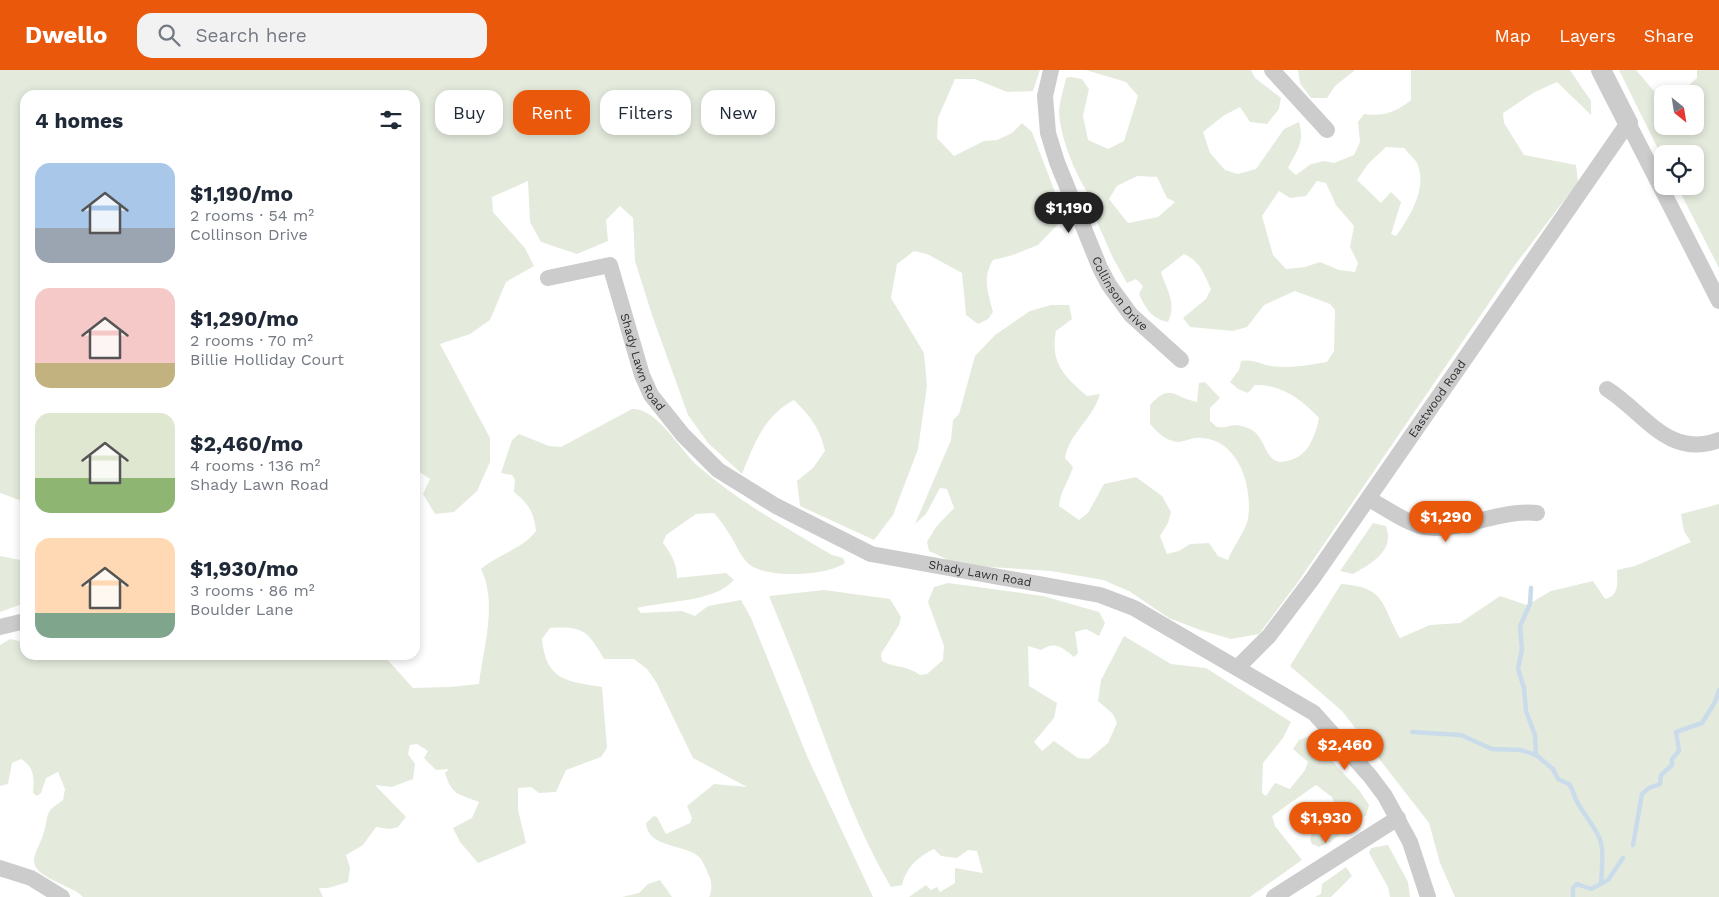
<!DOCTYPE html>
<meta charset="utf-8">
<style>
:root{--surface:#fff;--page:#f2f2f3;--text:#1f2937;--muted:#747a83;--accent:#ea580c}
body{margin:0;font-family:"Work Sans",sans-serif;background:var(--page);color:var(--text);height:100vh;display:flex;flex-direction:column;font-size:19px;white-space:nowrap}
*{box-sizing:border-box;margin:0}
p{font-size:16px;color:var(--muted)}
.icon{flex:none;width:28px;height:28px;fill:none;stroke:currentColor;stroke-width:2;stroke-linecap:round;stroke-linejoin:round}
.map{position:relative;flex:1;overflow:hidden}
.side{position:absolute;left:20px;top:20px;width:400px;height:570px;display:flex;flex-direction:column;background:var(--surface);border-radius:15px;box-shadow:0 2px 8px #0003}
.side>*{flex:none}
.hud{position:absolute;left:435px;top:20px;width:475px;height:45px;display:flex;gap:10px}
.needle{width:32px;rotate:150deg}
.tools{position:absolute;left:1654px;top:15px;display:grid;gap:10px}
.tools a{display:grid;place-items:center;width:50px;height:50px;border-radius:10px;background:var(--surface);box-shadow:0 2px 8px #0003;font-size:25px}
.price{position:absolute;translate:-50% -42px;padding:0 11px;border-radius:18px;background:var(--accent);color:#fff;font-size:16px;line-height:32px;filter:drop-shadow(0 1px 2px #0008)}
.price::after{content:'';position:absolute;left:50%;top:30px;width:15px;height:11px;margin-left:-8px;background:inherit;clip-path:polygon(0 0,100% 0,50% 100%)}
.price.selected{background:#222;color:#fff}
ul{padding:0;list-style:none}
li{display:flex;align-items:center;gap:15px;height:125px;padding:0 15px}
li span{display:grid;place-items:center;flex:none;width:140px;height:100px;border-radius:15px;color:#555}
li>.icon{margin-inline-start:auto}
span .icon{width:60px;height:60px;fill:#fffc;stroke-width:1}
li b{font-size:21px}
h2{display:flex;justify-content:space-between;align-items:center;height:60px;padding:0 15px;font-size:21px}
.tag{padding:0 18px;border-radius:15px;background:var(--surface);box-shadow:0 2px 8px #0003;font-size:18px;line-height:45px}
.tag.selected{background:var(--accent);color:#fff}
header{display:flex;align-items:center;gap:30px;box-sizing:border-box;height:70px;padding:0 25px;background:var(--accent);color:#fff}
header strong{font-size:24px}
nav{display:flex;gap:28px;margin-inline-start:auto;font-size:18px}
.search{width:350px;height:45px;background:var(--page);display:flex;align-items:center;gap:12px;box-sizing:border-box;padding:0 18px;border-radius:15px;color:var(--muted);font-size:19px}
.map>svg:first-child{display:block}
.green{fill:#e4ebdd;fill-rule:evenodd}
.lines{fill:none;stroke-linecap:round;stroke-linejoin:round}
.stream{stroke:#cadcea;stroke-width:4.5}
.minor{stroke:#ccc;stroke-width:16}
.tertiary{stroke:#ccc;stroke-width:20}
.labels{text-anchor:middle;stroke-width:5;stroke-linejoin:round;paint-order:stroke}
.street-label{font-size:12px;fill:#2f2f2f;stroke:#fff}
</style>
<header>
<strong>Dwello</strong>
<div class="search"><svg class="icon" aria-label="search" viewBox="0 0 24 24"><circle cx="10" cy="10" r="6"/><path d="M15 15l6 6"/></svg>Search here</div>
<nav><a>Map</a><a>Layers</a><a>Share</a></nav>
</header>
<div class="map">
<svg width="1719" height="827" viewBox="0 0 1719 827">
<rect width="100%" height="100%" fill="#fff"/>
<g class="green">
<path d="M0,0H1040L1033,21L1007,22L975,9H955L938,48L937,68L954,86L984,71L997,70L1012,63L1022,53L1032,62L1058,130L1060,152L1038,175L1013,185L993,190C982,208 988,222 993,242L988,249L978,254L966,245L962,203L927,184L914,181L897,194L891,228L924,283L927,316L918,379L893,445L874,470L800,436L797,411L813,398L825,381C820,358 810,346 794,330C764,346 754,374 742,404L708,373L688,345L652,245L635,191L633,148L620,136L606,150L608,171L577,184L541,172L530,152L528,111L492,127L493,142L525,178L534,196L506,212L490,250L470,264L440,274L490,368V392L477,421L454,442L435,444L423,424L430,409L415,399V25H25V436L22,431L0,423Z"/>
<path d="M1086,0H1251L1255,8L1281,28L1279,39L1267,54L1250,52L1240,37L1223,46L1203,62L1210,83L1225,100L1238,104L1256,99L1284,59L1299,52C1305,73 1297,80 1288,98L1296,105L1311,94L1324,91L1334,93L1354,85L1360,72L1358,52L1364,44C1383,47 1396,42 1411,30V0H1570L1591,31V45L1557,12L1533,23L1503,43L1504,53L1524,85L1576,95L1578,112L1515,195L1298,512L1259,564L1231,569L1200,560L1169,548L1129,521L1103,510L1051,501L959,495L929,481L927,472L936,457L954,438L947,419L940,418L926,444L915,454L951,370L953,350L959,344L975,286L995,265L1030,241L1051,235H1069L1072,249L1056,261C1050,293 1064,306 1087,326L1100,324C1093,349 1070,362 1065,388L1073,397C1068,413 1061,419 1059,436L1079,450L1088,443L1104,414L1136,407L1162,426L1171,442L1168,453L1160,466L1167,484L1179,481L1190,474L1209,473L1218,486L1228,490C1232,478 1247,459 1248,448C1253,416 1238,370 1202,368C1194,367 1186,371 1179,372C1167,372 1157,362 1150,354V335C1171,312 1174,328 1197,332L1199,313L1205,312L1220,328L1210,338V351L1217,357C1231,359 1231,351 1250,359C1262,364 1264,381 1273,389C1278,393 1281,392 1287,391C1308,387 1315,367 1319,348C1301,329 1281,314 1255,315L1248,323L1238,319L1230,312L1239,300L1241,291C1253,289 1260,294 1271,296C1290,299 1308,295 1327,292L1334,281L1335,240L1330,234L1295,221L1264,235L1247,257L1233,261L1190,257L1183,248L1206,229L1211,219C1204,204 1200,191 1184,184L1161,202C1167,221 1177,233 1168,252C1152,249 1145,238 1139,224L1143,216L1136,209L1127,213L1113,188L1093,143L1100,139C1080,118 1061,72 1059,43C1059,32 1064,19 1066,8L1071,7L1082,9L1089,19L1083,46L1088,70L1108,79L1124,71L1138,26L1126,12ZM1386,77L1404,78C1408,83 1414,88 1417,93C1428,117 1410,147 1396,166L1391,164L1401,132L1391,122L1381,133L1357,110L1368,94ZM1137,106L1157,107L1167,128L1175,132L1158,147L1128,153L1109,129L1117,116ZM1317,111L1326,113L1336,135L1354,156L1350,177L1358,193L1355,202L1339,200L1320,192L1305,197L1286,199L1273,185L1262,146L1279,121L1290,128L1306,126Z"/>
<polygon points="1298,0 1355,0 1335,16 1327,28 1311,28 1300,13"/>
<polygon points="1619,0 1636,0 1660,28 1662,27 1662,56 1695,56 1695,24 1668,24 1686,18 1697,8 1697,0 1719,0 1719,198 1677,116 1695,116 1695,84 1662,84 1662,87"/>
<path d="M632,339C658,338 680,381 699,397C739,432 787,458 832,485L843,488L845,493C827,506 766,509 749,494C740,487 735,471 728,462C724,455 719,449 714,443L696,444L666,465L663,473C671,484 677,493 677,508L726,503L734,510C715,532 665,531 637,538L641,543L682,541L695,546L708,536L741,530L751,548L807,686L873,827H709C712,822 712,814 710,808C707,802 704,792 699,787C684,773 648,779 646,753L654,746L657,747L666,764L690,753L692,748L687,736L714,714L747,717L693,688L656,612L647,599L634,589H604C588,561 583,556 550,558L542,569C546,610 565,611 602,617L607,678L601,687L566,700L556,722L539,723L531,717L518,718V740L526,773L478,793L460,772L453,758L472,748L479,732C459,724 452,726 445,703L449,699L436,700L424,688L428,681L417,674L410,675L408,684L415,694L413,709L392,717L375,715L406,747L398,757L390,759L376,757L363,775L346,785L350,798L348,812L328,818H319L323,827H83C74,816 34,808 34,791C34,783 41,772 43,765C50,744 42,744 63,730L65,719L58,702L46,708L41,723L37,726L33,723C34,709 35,697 21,689L12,693L8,714L0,716V575L10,569L19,571L25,585H385V587L413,618L449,617L479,614C483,577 498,534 481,499C498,484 523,479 536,461C534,442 528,433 514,422L515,410L512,405L501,403L512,370L519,364L549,376L561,377Z"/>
<path d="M1719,434V827H1455L1440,793L1429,753L1342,641L1290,596L1341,514C1386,517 1381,534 1400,568L1430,555L1460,553L1500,526L1527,535L1551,521L1593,511L1605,529C1620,525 1617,513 1617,500L1635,496L1691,472L1684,461L1681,444Z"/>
<path d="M1373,453L1386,456C1395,481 1372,493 1353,504L1340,501Z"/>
<polygon points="0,486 25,491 25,533 0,542"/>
<path d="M948,513L1043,526L1099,542L1105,553L1099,566L1086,559L1075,562L1078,583L1074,587C1061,577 1056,571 1041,580L1028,576L1029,616L1057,633L1054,648L1034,672L1042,681L1054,671L1078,688L1089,689L1108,673L1117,653L1113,644L1098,631L1101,610L1124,566L1171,594L1206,598L1291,652L1283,668L1263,693L1262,723L1266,726L1275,713L1290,719L1305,700L1308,692L1293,679L1299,670L1309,666L1359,720L1369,735L1366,745L1330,772L1319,777L1312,774L1310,770L1313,759L1338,743L1332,727L1316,715L1272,746L1275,756L1302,790L1250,827H909L926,815L931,820L937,817L940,822L955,813V798L983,803L977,781L968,780L957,788L941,786L934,779C918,787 906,797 902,815L891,817C856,758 834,693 810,629C797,594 783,560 769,526L824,520L890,529L901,547L899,555L881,584L882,591C897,599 904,594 920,605L927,604L943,590L944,576L928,532L934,517Z"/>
<polygon points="1388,775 1408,812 1410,827 1390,827 1388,817 1369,783 1371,778"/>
<polygon points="1346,797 1352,806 1331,827 1315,827 1321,824 1322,814"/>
<polygon points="660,810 672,827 622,827 639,823 648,814"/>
</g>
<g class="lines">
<g class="stream">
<polyline points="1531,518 1530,534 1520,556 1522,579 1518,599 1524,618 1526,641 1535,665 1536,685"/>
<path d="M1412,662L1461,665L1492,679L1521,680L1536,685L1553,699L1558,709L1569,714C1573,719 1574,726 1577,732C1602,772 1605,764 1601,813"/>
<polyline points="1633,775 1642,724 1649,718 1660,714 1661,705 1672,695 1672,689 1679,681 1676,662 1702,653 1715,632 1719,620"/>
<polyline points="1573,827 1573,818 1577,814 1591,819 1608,810 1623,788"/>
</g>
<g class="minor">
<path id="s1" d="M1051,0L1045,26L1048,63L1057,92L1100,198L1109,215L1131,245L1181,290"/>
<polyline points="1272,0 1327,60"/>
<path id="s2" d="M548,208L610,195L642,305L651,325L683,365L718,400L776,436L871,484L1100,525L1134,538L1314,643L1370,706L1385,726L1410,772L1428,827"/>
<path d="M1607,319C1645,343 1668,389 1719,370"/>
<path d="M1369,429C1384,437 1408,454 1424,457C1459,463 1498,439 1537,443"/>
<polyline points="0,557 25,551"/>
<path id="s3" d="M1237,598L1269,566L1313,508L1628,53L1719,231"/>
<polyline points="0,798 31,808 62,827"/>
<polyline points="1274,827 1398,748"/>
</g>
<polyline class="tertiary" points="1601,0 1628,53"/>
</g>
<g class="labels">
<g class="street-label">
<text dy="4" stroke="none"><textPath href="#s1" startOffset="241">Collinson Drive</textPath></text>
<text dy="4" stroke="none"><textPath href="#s2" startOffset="166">Shady Lawn Road</textPath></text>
<text dy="4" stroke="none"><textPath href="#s3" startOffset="336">Eastwood Road</textPath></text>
<text dy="4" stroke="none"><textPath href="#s2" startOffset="586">Shady Lawn Road</textPath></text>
</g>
</g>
</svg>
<div class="tools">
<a><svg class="needle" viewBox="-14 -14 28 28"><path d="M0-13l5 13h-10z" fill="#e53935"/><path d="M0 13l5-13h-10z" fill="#747a83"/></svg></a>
<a><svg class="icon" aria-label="locate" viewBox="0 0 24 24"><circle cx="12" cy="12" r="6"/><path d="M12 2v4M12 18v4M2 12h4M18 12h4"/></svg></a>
</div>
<b class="price selected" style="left:1069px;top:164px">$1,190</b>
<b class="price" style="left:1446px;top:473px">$1,290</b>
<b class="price" style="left:1345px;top:701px">$2,460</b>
<b class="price" style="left:1326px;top:774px">$1,930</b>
<div class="hud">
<a class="tag">Buy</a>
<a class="tag selected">Rent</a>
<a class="tag">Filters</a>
<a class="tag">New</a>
</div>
<section class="side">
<h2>4 homes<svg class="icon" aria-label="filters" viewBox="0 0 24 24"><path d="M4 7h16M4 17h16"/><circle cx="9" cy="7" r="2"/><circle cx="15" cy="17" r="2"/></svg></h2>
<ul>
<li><span style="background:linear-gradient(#a9c7e8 65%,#9aa5b1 0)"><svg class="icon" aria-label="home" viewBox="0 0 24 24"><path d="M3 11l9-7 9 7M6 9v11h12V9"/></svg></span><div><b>$1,190/mo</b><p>2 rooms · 54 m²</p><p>Collinson Drive</p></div></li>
<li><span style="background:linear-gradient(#f6c9c9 75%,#c2b280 0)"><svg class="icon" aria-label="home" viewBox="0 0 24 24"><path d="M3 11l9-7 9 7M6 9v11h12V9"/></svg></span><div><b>$1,290/mo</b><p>2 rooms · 70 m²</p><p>Billie Holliday Court</p></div></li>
<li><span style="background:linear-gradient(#dfe7d0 65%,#8fb573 0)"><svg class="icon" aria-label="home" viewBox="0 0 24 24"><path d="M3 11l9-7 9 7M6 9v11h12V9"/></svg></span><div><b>$2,460/mo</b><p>4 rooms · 136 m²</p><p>Shady Lawn Road</p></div></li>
<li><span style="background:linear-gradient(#ffd9b3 75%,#7fa58c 0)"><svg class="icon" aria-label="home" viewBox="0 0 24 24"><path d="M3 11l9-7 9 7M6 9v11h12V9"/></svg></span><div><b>$1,930/mo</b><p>3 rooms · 86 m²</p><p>Boulder Lane</p></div></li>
</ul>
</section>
</div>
